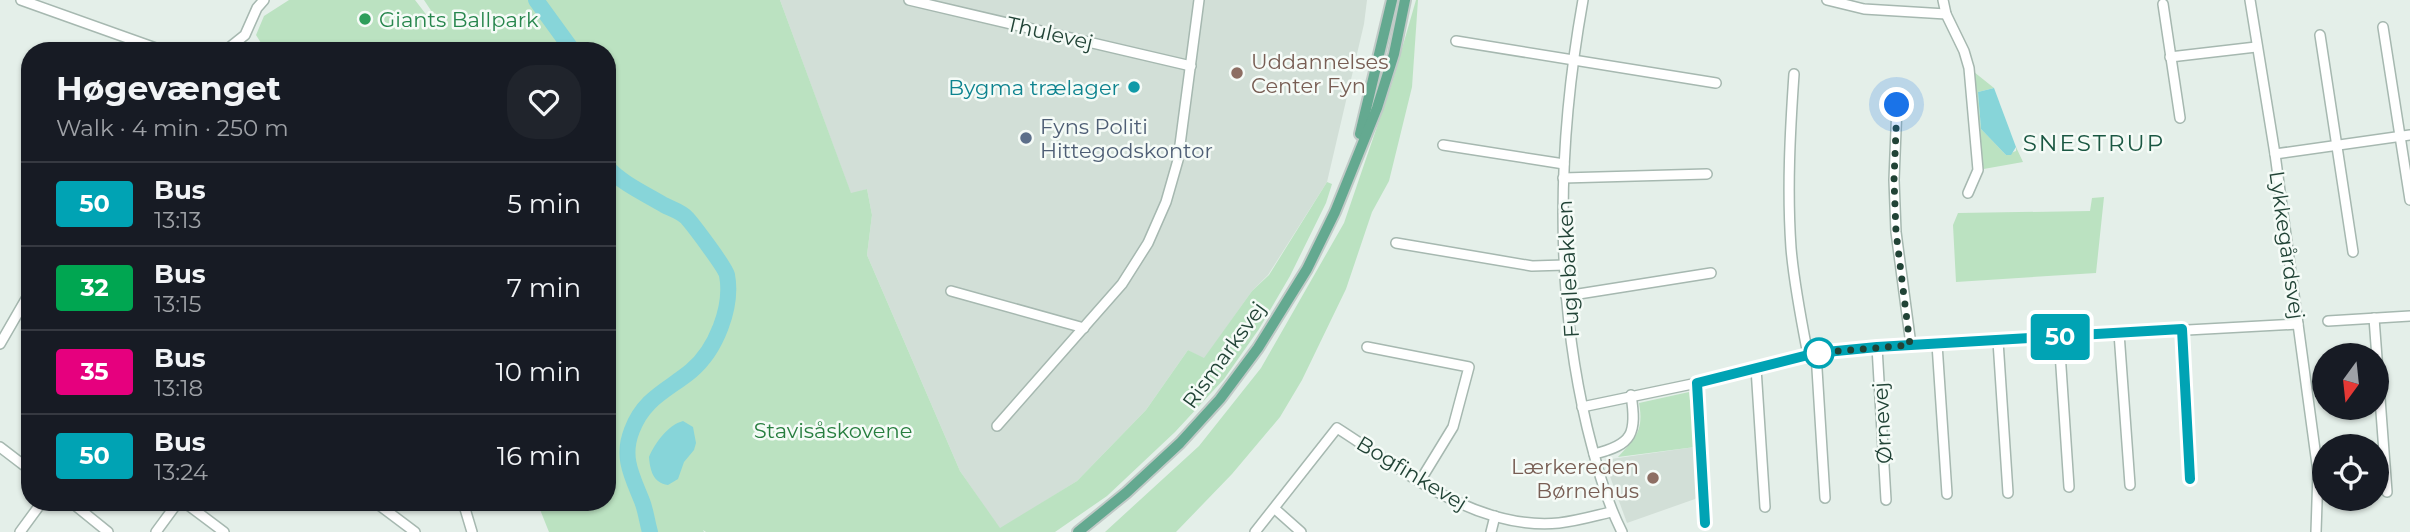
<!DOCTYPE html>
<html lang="en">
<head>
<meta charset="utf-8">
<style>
  body { margin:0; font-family:Montserrat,sans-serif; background:#20242c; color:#f1f3f6; height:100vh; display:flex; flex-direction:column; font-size:26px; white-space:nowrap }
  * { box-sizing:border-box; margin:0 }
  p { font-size:23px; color:#9ea1a6 }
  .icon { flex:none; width:38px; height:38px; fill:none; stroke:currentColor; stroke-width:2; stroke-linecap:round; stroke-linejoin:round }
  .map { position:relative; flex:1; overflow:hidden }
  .sheet { position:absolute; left:21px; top:42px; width:595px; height:469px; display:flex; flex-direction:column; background:#171b24; border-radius:28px; box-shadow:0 2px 5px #0004 }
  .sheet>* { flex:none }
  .badge { padding:0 14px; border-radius:5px; font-size:24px; line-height:46px }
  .needle { width:46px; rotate:195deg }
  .buttons { position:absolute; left:2312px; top:343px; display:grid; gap:14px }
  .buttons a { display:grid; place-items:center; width:77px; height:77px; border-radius:50%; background:#171b24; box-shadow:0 2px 5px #0004; font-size:35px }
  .you { position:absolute; width:35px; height:35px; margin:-18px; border:5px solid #fff; border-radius:50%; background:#1a73e8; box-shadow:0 0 0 10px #1a73e833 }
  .map>.badge { position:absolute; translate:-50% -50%; box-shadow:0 0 0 4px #fff }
  .round { display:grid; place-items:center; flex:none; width:74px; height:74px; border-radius:28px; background:#20242c }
  .head { display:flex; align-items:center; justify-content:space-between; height:119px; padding:0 35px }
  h1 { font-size:33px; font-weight:700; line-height:52px }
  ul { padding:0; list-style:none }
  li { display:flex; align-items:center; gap:21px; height:84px; padding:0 35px; border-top:2px solid #363941 }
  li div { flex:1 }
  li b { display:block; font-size:26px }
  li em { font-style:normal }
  li .badge { min-width:77px; font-weight:700; text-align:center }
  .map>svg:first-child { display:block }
</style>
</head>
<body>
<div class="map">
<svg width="2410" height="532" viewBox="0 0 2410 532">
  <rect width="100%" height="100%" fill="#e4efe9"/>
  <g fill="#d2dfd7">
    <polygon points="780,0 1367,0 1364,24 1327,182 1268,275 1252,291 1204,359 1188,350 1146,410 1077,481 1000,529 960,471 867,255 872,215 867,189 851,194"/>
    <polygon points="1695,447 1697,497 1695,499 1627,523 1604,460"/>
  </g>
  <g fill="#bbe2c1">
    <polygon points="289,0 415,0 438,30 442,27 424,0 780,0 851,193 867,189 872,215 867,255 960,471 1000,528 1077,481 1146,410 1188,350 1204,358 1252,291 1269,275 1327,182 1332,184 1326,203 1290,276 1259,329 1224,379 1175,432 1107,496 1055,532 706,532 703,530 704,532 549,532 537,502 607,502 607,51 416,51 414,49 411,51 266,51 256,35 264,16"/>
    <polygon points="1416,0 1418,0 1412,87 1389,181 1372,212 1346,289 1302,380 1280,417 1232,474 1176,532 1105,532 1199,446 1261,368 1344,223 1392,83"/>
    <polygon points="1969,68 1994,88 1978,92 1981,129 2006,155 2016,151 2016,147 2023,162 1978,170"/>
    <polygon points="2104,197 2096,273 1956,282 1953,225 1958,213 2090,211 2092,198"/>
    <path d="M1689,392L1695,447L1618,457C1636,438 1644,430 1639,403Z"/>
  </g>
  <g fill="#87d5d9">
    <polygon points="1994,88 2016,147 2011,155 2006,155 1981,129 1978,92"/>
    <path d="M683,421L693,427L696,443L694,450L684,462L678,479L668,485C653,483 650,470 649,457C655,443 668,425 683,421Z"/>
  </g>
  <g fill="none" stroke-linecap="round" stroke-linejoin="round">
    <g stroke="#87d5d9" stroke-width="16">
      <polyline points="536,0 573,51"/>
      <path d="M607,167C623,184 644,193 664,205C672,209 682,212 687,218C694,226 725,267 727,275C733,307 716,350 691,371C668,390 644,398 632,430C621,457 632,476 642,501C646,511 647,522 650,532"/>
    </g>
    <defs>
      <g id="minor">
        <polyline points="21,0 164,51"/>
        <polyline points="909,0 1191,66"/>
        <path d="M1583,0C1558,140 1554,288 1587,427C1596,463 1605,498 1622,532"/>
        <polyline points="1827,0 1864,9 1946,14"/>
        <polyline points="1943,0 1946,14 1964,51 1969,68 1978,170 1968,193"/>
        <polyline points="2250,0 2275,154 2318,472 2316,532"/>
        <polyline points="2163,4 2180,118"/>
        <polyline points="2383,27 2410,200"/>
        <polyline points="2320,35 2353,252"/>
        <polyline points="1456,41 1716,83"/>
        <polyline points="225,51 245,35 257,8 264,0"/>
        <polyline points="2170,57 2256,47"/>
        <path d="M1794,74C1790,132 1787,190 1791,248C1794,284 1801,319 1808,355"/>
        <polyline points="1897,105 1894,180 1896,232 1911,345"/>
        <polyline points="1443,145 1564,164"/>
        <polyline points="2275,154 2410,135"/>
        <polyline points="1563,178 1707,174"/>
        <polyline points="1396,243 1532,266 1565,265"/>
        <polyline points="951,291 1084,328"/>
        <polyline points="1566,296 1711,273"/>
        <polyline points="2374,318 2387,492"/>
        <polyline points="2328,321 2410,316"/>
        <polyline points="2182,329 2190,479"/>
        <polyline points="2119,333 2130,485"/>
        <polyline points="2059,337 2069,487"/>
        <polyline points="1998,341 2008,493"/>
        <polyline points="0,344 30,292"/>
        <polyline points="1937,344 1947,494"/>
        <polyline points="1367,347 1469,367 1453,427 1420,481"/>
        <polyline points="1877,347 1886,500"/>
        <polyline points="1816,353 1825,498"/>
        <polyline points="1756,368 1765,507"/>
        <polyline points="1697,383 1705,523"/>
        <polyline points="1582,407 1697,383 1816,353 1877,347 2298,324"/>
        <polyline points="997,426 1122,284 1148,243 1166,202 1178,160 1199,0"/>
        <polyline points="0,447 30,470"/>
        <path d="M1594,454C1633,445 1637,433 1631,395"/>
        <polyline points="71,502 108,532"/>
        <polyline points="184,502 224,532"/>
        <polyline points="375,502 415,532"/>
        <polyline points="463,502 472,532"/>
        <polyline points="1275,509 1301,532"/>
        <polyline points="20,532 42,502"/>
        <polyline points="156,532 178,502"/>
        <path d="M1255,532L1337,428C1403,470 1476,531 1559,523C1577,521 1594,516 1611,512"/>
        <polyline points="1491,532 1495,516"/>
      </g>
      <g id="major">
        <polyline points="1360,134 1392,0"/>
        <polyline points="1078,532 1126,493 1180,443 1220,399 1258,348 1307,269 1335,212 1377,108 1394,54 1405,0"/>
      </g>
    </defs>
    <use href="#minor" stroke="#a6b8b0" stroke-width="12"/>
    <use href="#major" stroke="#c1cac7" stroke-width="14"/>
    <use href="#minor" stroke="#fff" stroke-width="9"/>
    <use href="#major" stroke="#64a990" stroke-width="10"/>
  </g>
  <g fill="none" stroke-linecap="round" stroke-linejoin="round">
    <defs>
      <polyline id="line" points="1705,523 1697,383 1816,353 1877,347 2182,329 2190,479"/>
    </defs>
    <use href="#line" stroke="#fff" stroke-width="16"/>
    <use href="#line" stroke="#00a3b4" stroke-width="10"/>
    <polyline stroke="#214336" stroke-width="7" stroke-dasharray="0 12.6" points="1819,353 1816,353 1910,345 1896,232 1894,180 1897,105"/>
  </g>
  <circle fill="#2e9e5b" stroke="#f5fbf7" stroke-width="2.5" cx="365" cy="19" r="7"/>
  <g fill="#8d6e63" stroke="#f5fbf7" stroke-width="2.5">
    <circle cx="1237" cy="73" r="7"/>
    <circle cx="1653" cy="478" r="7"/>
  </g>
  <circle fill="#0f9aa8" stroke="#f5fbf7" stroke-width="2.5" cx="1134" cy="87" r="7"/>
  <circle fill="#5c6f8a" stroke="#f5fbf7" stroke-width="2.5" cx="1026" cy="138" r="7"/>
  <circle fill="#fff" stroke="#00a3b4" stroke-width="3.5" cx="1819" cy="353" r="14"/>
  <g text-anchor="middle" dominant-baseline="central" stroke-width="5" stroke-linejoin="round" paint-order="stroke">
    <g font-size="21" fill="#27864d" stroke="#f5fbf7" text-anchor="start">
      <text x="379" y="19">Giants Ballpark</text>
    </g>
    <g font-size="21" fill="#214336" stroke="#f5fbf7">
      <text transform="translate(1050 33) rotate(13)">Thulevej</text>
      <text transform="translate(2287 245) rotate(82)">Lykkegårdsvej</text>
      <text transform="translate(1568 269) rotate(-93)">Fuglebakken</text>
      <text transform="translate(1224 355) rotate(-54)">Rismarksvej</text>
      <text transform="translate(1882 423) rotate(-93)">Ørnevej</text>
      <text transform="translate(1412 473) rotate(31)">Bogfinkevej</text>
    </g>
    <g font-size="21" fill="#785e54" stroke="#f5fbf7" text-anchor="start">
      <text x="1251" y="61">Uddannelses<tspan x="1251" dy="24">Center Fyn</tspan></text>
      <text x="1639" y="466" text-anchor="end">Lærkereden<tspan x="1639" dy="24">Børnehus</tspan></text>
    </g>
    <g font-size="21" fill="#0d838f" stroke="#f5fbf7" text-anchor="end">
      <text x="1120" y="87">Bygma trælager</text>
    </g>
    <g font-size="21" fill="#4e5e75" stroke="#f5fbf7" text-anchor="start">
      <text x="1040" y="126">Fyns Politi<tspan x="1040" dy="24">Hittegodskontor</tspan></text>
    </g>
    <g font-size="21" fill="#277e3f" stroke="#f5fbf7">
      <text x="833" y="430">Stavisåskovene</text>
    </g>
    <g font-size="23" letter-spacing="2" fill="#1a5742" stroke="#f5fbf7">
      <text x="2094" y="143">SNESTRUP</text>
    </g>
  </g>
</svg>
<div class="buttons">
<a><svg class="needle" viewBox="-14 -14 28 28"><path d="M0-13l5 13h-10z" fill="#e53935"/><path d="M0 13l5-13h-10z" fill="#9ea1a6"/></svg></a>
<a><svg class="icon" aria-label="locate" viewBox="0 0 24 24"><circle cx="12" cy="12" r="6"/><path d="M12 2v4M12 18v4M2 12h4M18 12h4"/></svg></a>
</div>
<div class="you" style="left:1897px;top:105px"></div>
<b class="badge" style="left:2060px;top:337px;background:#00a3b4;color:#fff">50</b>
<section class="sheet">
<div class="head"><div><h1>Høgevænget</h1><p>Walk · 4 min · 250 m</p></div><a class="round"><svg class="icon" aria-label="heart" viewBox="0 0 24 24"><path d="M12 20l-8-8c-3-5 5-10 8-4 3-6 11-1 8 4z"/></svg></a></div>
<ul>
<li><span class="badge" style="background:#00a3b4;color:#fff">50</span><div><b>Bus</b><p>13:13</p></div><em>5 min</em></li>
<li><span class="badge" style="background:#00a651;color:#fff">32</span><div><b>Bus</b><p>13:15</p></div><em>7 min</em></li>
<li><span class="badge" style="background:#e6007e;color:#fff">35</span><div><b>Bus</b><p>13:18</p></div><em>10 min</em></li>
<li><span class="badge" style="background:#00a3b4;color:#fff">50</span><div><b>Bus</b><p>13:24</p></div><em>16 min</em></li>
</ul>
</section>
</div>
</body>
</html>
